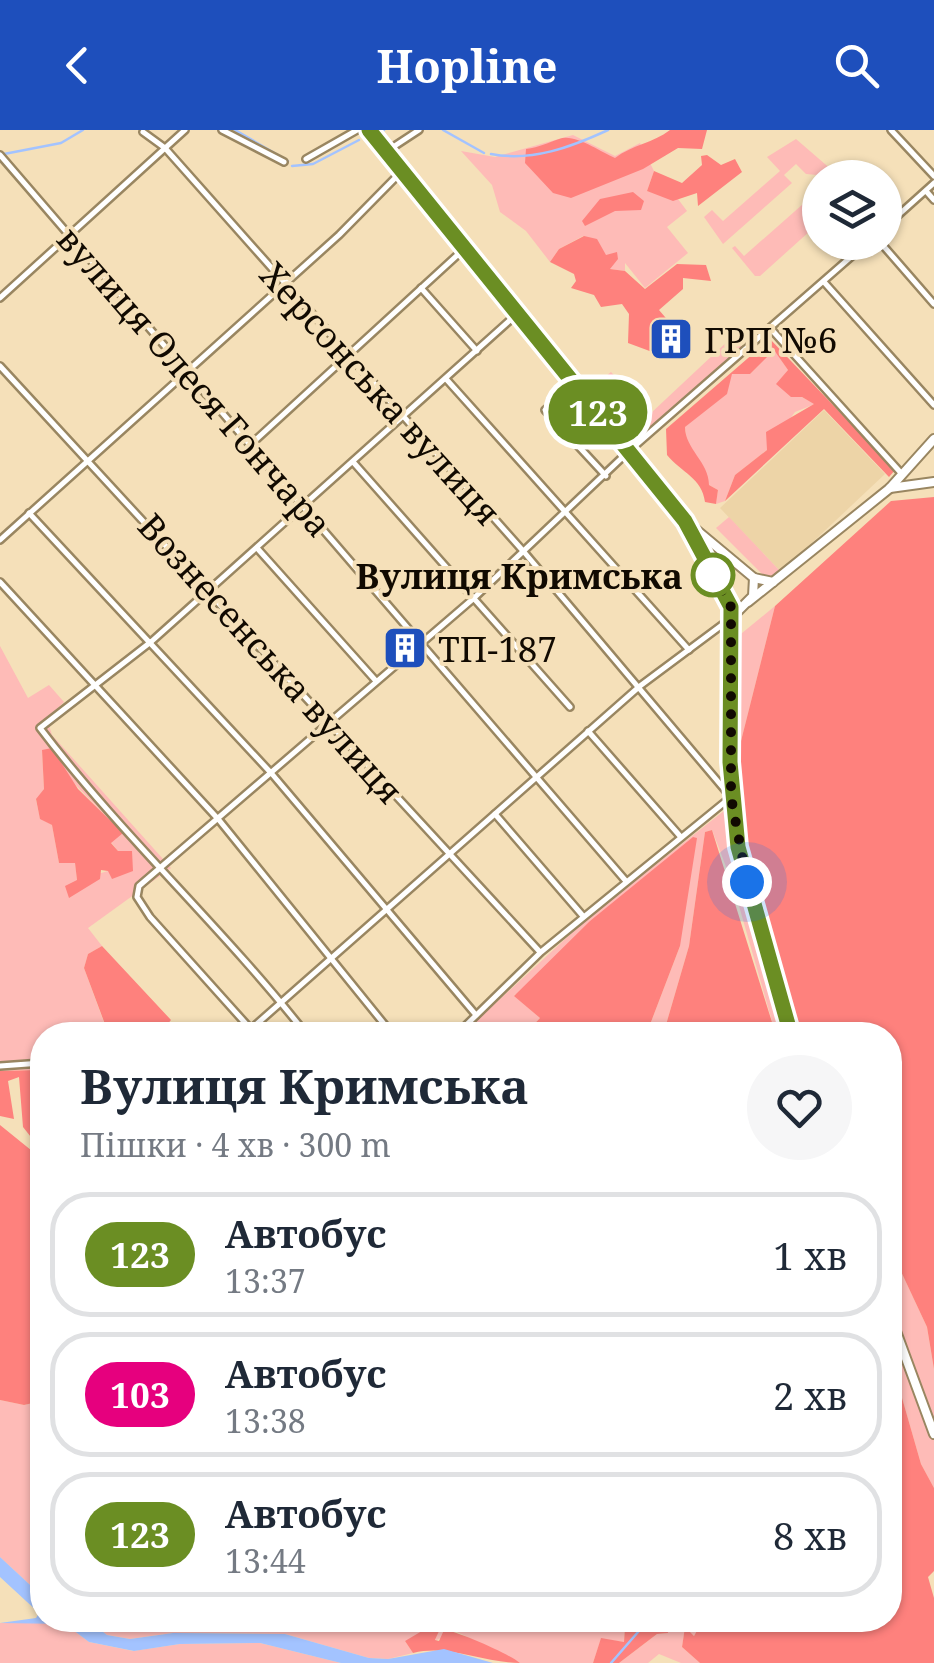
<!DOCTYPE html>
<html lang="uk">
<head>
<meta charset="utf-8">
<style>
  body { margin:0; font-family:"Noto Serif",serif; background:#f6f6f7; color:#1f2937; height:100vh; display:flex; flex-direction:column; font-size:38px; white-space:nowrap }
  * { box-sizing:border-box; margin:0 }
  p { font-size:32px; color:#747a83 }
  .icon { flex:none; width:55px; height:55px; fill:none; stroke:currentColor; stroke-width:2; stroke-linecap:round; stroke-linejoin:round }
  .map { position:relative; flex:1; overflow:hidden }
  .details { position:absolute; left:30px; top:892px; width:872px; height:610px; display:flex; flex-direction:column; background:#fff; border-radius:40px; box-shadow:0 2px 8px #0004 }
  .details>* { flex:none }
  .badge { padding:0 20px; border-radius:32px; font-size:35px; line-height:65px }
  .controls { position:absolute; left:802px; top:30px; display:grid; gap:20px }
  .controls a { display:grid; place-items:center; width:100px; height:100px; border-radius:50%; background:#fff; box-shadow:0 2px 8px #0004; font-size:50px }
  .you { position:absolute; width:50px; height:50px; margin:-25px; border:8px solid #fff; border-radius:50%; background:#1a73e8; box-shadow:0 0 0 15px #1a73e833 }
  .map>.badge { position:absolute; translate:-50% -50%; box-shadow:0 0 0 5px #fff }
  .round { display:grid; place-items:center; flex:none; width:105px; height:105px; border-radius:52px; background:#f6f6f7 }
  .head { display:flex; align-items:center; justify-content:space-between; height:170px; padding:0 50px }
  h1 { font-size:48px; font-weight:700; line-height:75px }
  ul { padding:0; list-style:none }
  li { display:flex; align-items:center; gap:30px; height:125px; margin:0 20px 15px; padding:0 30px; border:5px solid #e0e1e3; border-radius:40px }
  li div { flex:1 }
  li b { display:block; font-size:38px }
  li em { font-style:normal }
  li .badge { min-width:110px; font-weight:700; text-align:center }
  header { display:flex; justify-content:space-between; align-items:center; height:130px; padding:0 50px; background:#1e4fbc; color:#fff; font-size:45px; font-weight:700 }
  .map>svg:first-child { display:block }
</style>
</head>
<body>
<header><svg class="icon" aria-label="back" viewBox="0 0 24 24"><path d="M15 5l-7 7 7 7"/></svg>Hopline<svg class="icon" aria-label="search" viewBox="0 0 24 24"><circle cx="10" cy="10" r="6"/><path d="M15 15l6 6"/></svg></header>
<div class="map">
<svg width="934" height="1533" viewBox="0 0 934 1533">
  <rect width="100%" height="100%" fill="#f5e0b9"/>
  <polygon fill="#edd4a7" points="824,280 885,344 781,442 720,378"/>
  <g fill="#febbb7" fill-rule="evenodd">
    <polygon points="573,5 615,26 640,13 654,41 647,61 678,69 687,81 667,97 688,123 645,158 625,133 625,141 610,139 613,133 583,106 559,119 550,132 526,101 500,82 492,55 461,21 495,27"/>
    <polygon points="796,9 840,47 806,44 796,34 784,45 792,53 723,114 704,87 712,80 723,91 780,41 767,27"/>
    <polygon points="820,59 820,92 760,146 755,146 732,118 735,116 744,126"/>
    <polygon points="730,209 745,218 637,309 626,305 589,261 611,242 650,284"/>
    <path d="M774,219L788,240L777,254L815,274L795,282L767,320L735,345L725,371L716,374L718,360L709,355C702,337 685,314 685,297L732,244H750Z"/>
    <polygon points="729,387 781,442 767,449 716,398"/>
    <polygon points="775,476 741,611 747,720 802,905 776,905 733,755 712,700 705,702 689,816 663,905 646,905 680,816 514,865 540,888 524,905 493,905 481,895 469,905 461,905 589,787 725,680 725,517"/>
    <path d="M0,516L28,568L49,555L64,572L47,589L52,605L171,738L88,798L102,816L88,824L84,838L106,898L102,905H42V945L37,940L0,941ZM42,620L122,703L111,712L118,721L108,741L77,750L75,732L59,733L52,695L40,688L36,670L44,659Z"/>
    <polygon points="890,1118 927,1197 934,1239 934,1358 921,1334 890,1226"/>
    <polygon points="0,1270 24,1275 42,1271 42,1388 37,1391 32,1434 42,1441 42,1466 0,1427"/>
    <polygon points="88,1490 617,1490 625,1496 624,1512 601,1509 593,1533 520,1533 455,1501 435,1511 438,1502 405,1511 413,1523 388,1529 369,1528 285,1504 173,1503 130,1509 107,1505"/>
    <polygon points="667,1490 703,1490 694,1506 685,1498 682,1517 700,1533 681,1533 659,1524 648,1533 619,1533 657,1504 668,1503"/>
    <polygon points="54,1492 65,1494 89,1512 133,1521 180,1514 260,1513 341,1533 0,1533 0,1493"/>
  </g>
  <g fill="#fe817d">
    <path d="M670,0H707L702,19L678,18L643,39L571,68L553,63L525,33L526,19C540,17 547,13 559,9C575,3 600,22 615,28C632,15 653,13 670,0Z"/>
    <polygon points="707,25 721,35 735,29 742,42 698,76 697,63 673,71 647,61 654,41 682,53 702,35 701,26"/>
    <polygon points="633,62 644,71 641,80 615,81 585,96 582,91 600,69"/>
    <polygon points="584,106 597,109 606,125 617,122 618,129 610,139 625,141 645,159 677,134 706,135 711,151 683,148 683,159 659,180 671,194 664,217 655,223 628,213 629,184 622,174 601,177 594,165 571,158 576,151 574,144 550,132 559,119"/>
    <path d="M770,209L895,340L889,347L824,279L725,371L735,345L767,320L766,302L814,274L802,267H791L776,254L788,240L774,220L750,244H732L727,264L685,297C685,319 709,332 709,355L718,360L716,374L705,372C702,348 682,343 667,325L666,299Z"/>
    <polygon points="934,367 934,1239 927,1197 890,1118 890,905 802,905 747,720 736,654 741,611 775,476 891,371"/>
    <polygon points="52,618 78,659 123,703 111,713 118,721 132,721 133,741 112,749 108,741 101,740 100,749 69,768 65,756 77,750 75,733 59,733 52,695 40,689 36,669 44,659 42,620"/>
    <polygon points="712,700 776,905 663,905 689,816 705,702"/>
    <polygon points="693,707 697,708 680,816 646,905 524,905 540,888 514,866 590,791"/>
    <polygon points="102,816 171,890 161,902 164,905 102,905 106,897 84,838 88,824"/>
    <polygon points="38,940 42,945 42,1021 23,997 19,947 8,951 14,989 0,986 0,941"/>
    <polygon points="0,995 42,1029 42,1186 38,1193 42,1271 24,1275 0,1270"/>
    <polygon points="890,1226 921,1334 934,1358 934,1441 928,1447 934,1468 934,1533 700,1533 682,1517 685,1497 694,1506 703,1490 890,1490"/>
    <polygon points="617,1490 667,1490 668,1503 657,1504 619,1533 593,1533 601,1508 624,1512 625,1496"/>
    <path d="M444,1500C458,1501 509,1524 520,1533C484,1533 449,1514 413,1523L405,1511L422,1501H439L435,1510L439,1511Z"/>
  </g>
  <polygon fill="#a3c3ff" points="0,1427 42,1466 42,1490 88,1490 107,1505 130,1509 173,1503 285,1504 369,1528 388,1529 444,1519 493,1533 341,1533 260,1513 180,1514 134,1521 89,1512 65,1494 0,1493 36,1488 39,1483 0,1447"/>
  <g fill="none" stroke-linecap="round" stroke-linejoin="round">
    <g stroke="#a3c3ff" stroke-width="2.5">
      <polyline points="235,0 288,31"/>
      <polyline points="383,0 384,0"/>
      <polyline points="443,0 484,23"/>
      <polyline points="4,24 61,13 83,0"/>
      <path d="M491,24C532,32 571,17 608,0"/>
      <polyline points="292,36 313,34 359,10"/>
      <polyline points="611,1533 645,1494"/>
    </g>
    <defs>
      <g id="minor">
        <polyline points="222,0 284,32"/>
        <polyline points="891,0 934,46"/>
        <polyline points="143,2 165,18 524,422 731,667 541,822 456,905"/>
        <polyline points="387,21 419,0"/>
        <polyline points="0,25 625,750"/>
        <polyline points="306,29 357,0"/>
        <polyline points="926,61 934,70"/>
        <polyline points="885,97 934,53"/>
        <polyline points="880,112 934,174"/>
        <polyline points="824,152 934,275"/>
        <polyline points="421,158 477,221"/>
        <polyline points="0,168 185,0"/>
        <polyline points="771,199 901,343"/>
        <polyline points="0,236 540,822"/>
        <polyline points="447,250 689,520"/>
        <polyline points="574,256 545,280 606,346"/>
        <polyline points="249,316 464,119"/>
        <polyline points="354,333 570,577"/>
        <polyline points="29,383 272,644 476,885"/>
        <polyline points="0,410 339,105 403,40"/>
        <polyline points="257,418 376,551"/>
        <polyline points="0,452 219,690 393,905"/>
        <polyline points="588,601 680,706"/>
        <polyline points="495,684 583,786"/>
        <polyline points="251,899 640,556 730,489"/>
        <polyline points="256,905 150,787 137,767 139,756 474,468 629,321 868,112"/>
        <path d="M307,905C223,798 122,706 40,598L152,511L518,183"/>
        <polyline points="0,936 42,933"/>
      </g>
      <g id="tertiary">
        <polyline points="369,0 685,391 731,477 729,632 738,717 791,905"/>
        <polyline points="890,358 934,352"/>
        <polyline points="688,393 754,448 773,452"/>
        <polyline points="748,472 890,358 934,309"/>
        <polyline points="732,487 753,466 754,448"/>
        <polyline points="890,1185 934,1304"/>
      </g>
    </defs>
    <use href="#minor" stroke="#998661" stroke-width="10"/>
    <use href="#tertiary" stroke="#998661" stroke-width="12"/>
    <use href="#minor" stroke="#fff" stroke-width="5"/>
    <use href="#tertiary" stroke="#fff" stroke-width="8"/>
  </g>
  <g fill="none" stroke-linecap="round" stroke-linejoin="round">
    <defs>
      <polyline id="line" points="369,0 685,391 731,477 730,632 738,717 791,905"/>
    </defs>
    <use href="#line" stroke="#fff" stroke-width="22"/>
    <use href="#line" stroke="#6b8e23" stroke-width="15"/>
    <polyline stroke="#110a01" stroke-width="10" stroke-dasharray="0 18" points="713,445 731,477 731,667 747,752"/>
  </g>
  <defs>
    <symbol id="building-square" viewBox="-11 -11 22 22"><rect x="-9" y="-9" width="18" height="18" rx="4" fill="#1e4fbc" stroke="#f5e0b9"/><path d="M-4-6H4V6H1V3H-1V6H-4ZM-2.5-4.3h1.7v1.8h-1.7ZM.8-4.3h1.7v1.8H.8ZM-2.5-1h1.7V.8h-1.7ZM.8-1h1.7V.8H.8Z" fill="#fff"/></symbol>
  </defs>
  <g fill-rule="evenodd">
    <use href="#building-square" x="646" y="184" width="50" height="50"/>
    <use href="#building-square" x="380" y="493" width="50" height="50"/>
  </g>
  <circle fill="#fff" stroke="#6b8e23" stroke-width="5" cx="713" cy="445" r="20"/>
  <g text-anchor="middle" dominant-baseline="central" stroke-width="8" stroke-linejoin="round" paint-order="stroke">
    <g font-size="35" fill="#110a01" stroke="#f5e0b9" text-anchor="start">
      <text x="704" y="209">ГРП №6</text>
      <text x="438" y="518">ТП-187</text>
    </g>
    <g font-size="35" fill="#110a01" stroke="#f5e0b9">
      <text transform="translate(195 251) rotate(49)">вулиця Олеся Гончара</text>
      <text transform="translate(381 263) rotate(48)">Херсонська вулиця</text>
      <text transform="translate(271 528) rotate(48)">Вознесенська вулиця</text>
    </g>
    <g font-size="35" font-weight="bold" fill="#110a01" stroke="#f5e0b9" text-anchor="end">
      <text x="683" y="445">Вулиця Кримська</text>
    </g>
  </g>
</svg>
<div class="controls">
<a><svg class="icon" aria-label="layers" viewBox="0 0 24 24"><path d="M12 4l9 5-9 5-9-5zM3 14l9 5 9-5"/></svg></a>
</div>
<div class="you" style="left:747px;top:752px"></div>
<b class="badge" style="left:598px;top:282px;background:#6b8e23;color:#fff">123</b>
<section class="details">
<div class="head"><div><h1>Вулиця Кримська</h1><p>Пішки · 4 хв · 300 m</p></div><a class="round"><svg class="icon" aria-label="heart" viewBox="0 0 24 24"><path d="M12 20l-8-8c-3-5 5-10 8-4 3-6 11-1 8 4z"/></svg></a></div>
<ul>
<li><span class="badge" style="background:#6b8e23;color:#fff">123</span><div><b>Автобус</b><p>13:37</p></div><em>1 хв</em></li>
<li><span class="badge" style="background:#e6007e;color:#fff">103</span><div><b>Автобус</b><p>13:38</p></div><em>2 хв</em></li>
<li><span class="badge" style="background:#6b8e23;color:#fff">123</span><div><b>Автобус</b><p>13:44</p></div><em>8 хв</em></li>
</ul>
</section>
</div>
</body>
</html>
